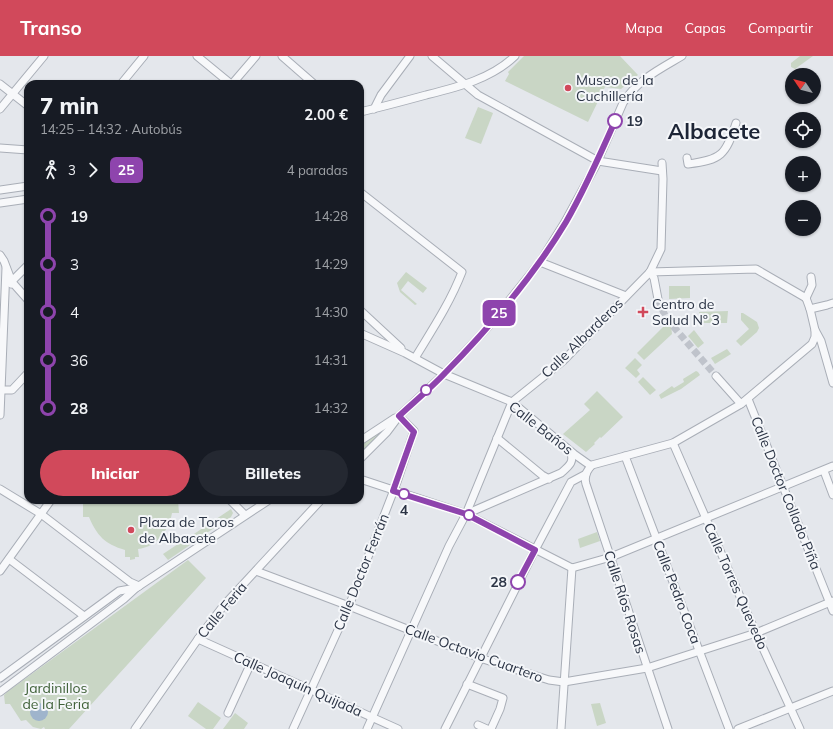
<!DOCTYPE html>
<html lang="es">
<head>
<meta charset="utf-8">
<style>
  body { margin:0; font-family:Mulish,sans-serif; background:#242831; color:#f1f3f6; height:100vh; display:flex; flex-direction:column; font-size:15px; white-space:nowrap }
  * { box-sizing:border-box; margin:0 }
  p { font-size:13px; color:#9ea1a6 }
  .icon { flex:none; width:22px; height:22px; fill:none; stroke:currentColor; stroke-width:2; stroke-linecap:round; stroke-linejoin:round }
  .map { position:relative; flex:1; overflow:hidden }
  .details { position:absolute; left:24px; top:24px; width:340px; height:424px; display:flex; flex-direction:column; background:#171b24; border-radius:12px; box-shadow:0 1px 3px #0004 }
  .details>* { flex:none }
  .badge { padding:0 8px; border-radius:6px; font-size:14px; line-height:26px }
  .needle { width:26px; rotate:305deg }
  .fabs { position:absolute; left:785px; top:12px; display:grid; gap:8px }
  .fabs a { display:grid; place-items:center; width:36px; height:36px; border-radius:50%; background:#171b24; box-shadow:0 1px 3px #0004; font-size:20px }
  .map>.badge { position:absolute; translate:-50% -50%; box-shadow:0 0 0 2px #fff }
  .legs { display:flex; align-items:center; gap:6px; height:44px; padding:0 16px; font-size:13px }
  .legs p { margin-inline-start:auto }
  .headline { display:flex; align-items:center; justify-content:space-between; height:68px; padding:0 16px }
  h1 { font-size:22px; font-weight:800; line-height:30px }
  .primary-button { display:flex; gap:8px; margin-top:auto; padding:8px 16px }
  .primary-button a { flex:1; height:46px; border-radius:24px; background:#d1495b; color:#fff; font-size:16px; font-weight:800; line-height:46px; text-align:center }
  .primary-button a+a { background:#242831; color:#f1f3f6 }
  ul { padding:0 16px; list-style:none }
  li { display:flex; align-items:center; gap:14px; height:48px; font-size:15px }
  li i { display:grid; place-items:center; width:6px; height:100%; margin:0 5px; background:currentColor }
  li i::after { content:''; width:10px; height:10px; margin:-5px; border:3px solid; border-radius:50%; background:#171b24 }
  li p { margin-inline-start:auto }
  li:first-child i { background:linear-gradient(#0000 50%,currentColor 0) }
  li:last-child i { background:linear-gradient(currentColor 50%,#0000 0) }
  header { display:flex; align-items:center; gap:24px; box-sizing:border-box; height:56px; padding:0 20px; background:#d1495b; color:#fff }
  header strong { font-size:19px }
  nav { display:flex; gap:22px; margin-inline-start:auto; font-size:14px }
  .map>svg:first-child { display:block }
</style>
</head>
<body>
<header>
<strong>Transo</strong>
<nav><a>Mapa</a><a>Capas</a><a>Compartir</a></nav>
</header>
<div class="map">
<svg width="833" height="673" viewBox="0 0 833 673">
  <rect width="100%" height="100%" fill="#e4e7ec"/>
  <g fill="#c9d6c5">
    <polygon points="524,0 620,0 638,19 621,33 605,31 588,66 505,25 509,18 508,16"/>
    <polygon points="800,0 813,0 795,13 791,11 791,7"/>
    <polygon points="478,51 493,57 481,88 465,82"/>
    <polygon points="406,216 427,232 423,237 408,225 401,234 417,248 415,249 400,236 397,227"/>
    <polygon points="669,230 690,230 690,242 669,243"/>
    <polygon points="728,255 727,267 699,267 699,256"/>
    <polygon points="741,257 743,257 757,266 759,272 757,276 741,290 736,285 749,273 741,264"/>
    <polygon points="668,268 671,270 672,278 644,304 637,297 663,271"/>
    <polygon points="694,274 704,287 698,292 688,280"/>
    <polygon points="727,293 731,298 715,308 711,302"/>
    <polygon points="635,302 642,309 637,314 640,318 636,322 625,312"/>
    <polygon points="696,315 698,316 700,319 681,333 661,343 659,339 672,330 674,332 684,326 683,323"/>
    <polygon points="643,321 656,334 650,339 638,326"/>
    <polygon points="597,335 623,361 601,382 600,381 594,387 595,388 586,396 563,378 590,354 584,348"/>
    <polygon points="383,374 383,375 360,399 360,387"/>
    <path d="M90,444H178L179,457H172C169,474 157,491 138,493L139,501H135V503L130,504V501H125V494C105,488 97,480 89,461H83V447L89,446Z"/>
    <polygon points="231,453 233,457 231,461 193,486 188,482"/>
    <polygon points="597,476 600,485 580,492 578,483"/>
    <polygon points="184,484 190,489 168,504 163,498"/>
    <polygon points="188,504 206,522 69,673 45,673 44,671 41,673 33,671 26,664 21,665 10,648 5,648 4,639 7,636"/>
    <polygon points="198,646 221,662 213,673 206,673 188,660"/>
    <polygon points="600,647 606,667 597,670 591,648"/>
    <polygon points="235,657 248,667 244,673 223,673"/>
  </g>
  <circle fill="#9fb4cc" cx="39" cy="656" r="9"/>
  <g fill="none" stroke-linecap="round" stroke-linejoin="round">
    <polyline stroke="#bfc3cb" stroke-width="7" stroke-dasharray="7 3.5" stroke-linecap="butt" points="658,243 666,262 716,320"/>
    <defs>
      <g id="minor">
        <polyline points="197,0 231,28"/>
        <polyline points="282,0 314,28"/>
        <polyline points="432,0 478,39 598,105 662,115"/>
        <polyline points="0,28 28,50"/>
        <polyline points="121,28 144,0"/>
        <polyline points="232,28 256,0"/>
        <polyline points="0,53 44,0"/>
        <polyline points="374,53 381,39 410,0"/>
        <path d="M360,56C382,51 404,45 426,39C458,31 491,23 515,0"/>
        <polyline points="0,92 28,94"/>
        <path d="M687,102L688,108C721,104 726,99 736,67"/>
        <polyline points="0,134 28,130"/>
        <path d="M360,136L462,216C450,247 432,274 415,302"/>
        <polyline points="0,147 28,143"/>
        <polyline points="0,199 4,205 12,226 28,244"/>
        <polyline points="540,206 626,240"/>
        <polyline points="650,216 756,213 806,242"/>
        <polyline points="650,216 654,222 658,243"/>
        <polyline points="11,228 14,223 28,209"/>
        <polyline points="806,242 810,253 815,274 821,285 833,327"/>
        <polyline points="806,242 812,229 811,221"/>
        <polyline points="810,253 827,249 833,247"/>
        <polyline points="360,254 401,292"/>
        <polyline points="360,277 405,297 444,318 512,346 574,398 591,410"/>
        <polyline points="716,320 741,348"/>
        <polyline points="1,334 12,334 28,317"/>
        <polyline points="748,343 833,555"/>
        <polyline points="0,359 6,212"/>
        <polyline points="497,382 542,419 549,423"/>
        <polyline points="360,385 395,362"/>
        <polyline points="673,387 756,577 800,673"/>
        <polyline points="625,400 729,673"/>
        <path d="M360,403L387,376L399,360L444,318L488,271L540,206L565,166L596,109L623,47C637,24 660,13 682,0"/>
        <polyline points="824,415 833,439"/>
        <polyline points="360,423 466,458 572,512"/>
        <polyline points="0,433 41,458 130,526 139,530"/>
        <polyline points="230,444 245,459"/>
        <path d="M466,458L561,417C569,410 575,406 570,395"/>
        <polyline points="9,503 84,560"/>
        <polyline points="572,512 611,501 833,410"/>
        <polyline points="0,515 51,444"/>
        <polyline points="256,515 349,550 480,602 549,624 564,626 647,612 756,577 833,545"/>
        <polyline points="198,583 398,673"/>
        <polyline points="0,622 119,535 136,532"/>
        <polyline points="467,628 503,642 500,653 491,673"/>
        <polyline points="0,636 124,543 136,532 269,444"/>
        <polyline points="228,657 251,607"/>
        <polyline points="478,669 487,673"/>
        <polyline points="135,673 198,583 224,549 321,444"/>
        <polyline points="293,673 349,550 397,426 414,375 399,360"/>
        <polyline points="367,673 449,490 466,458 512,346 563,305 650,216 661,193 663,123 662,107"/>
        <polyline points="445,673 535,494 571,426 586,418"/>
        <polyline points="561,673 572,512"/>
        <path d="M668,673L586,428C584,421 587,414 592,409L673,387L741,348L812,288L815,281V274"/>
        <polyline points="738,673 833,635"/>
      </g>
    </defs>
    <use href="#minor" stroke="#a9aeb7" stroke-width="9"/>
    <use href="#minor" stroke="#f7f8fa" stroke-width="7"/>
  </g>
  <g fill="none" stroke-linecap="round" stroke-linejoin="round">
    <defs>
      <path id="line-1" d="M518,526L535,494L466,458L393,435L414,376L399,360C414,346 431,332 445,317C490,271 533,221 566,166C585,133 600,99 615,65"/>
    </defs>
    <use href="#line-1" stroke="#fff" stroke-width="9"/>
    <use href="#line-1" stroke="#8e44ad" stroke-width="6"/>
  </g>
  <g fill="#d1495b" stroke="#f4f6f9" stroke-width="1.5">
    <circle cx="568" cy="32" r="4"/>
    <path d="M641 250h4v4h4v4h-4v4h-4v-4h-4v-4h4z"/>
    <circle cx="131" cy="474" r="4"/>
  </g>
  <g fill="#fff" stroke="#8e44ad" stroke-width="2">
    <circle cx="615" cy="65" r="7"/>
    <circle cx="426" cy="334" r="5"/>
    <circle cx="404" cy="438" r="5"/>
    <circle cx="469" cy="459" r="5"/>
    <circle cx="518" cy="526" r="7"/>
  </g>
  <g text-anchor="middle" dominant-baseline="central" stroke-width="4" stroke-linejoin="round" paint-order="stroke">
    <g font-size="14" fill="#2b3445" stroke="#f4f6f9" text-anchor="start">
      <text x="576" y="24">Museo de la<tspan x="576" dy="16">Cuchillería</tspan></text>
      <text x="652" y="248">Centro de<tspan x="652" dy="16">Salud Nº 3</tspan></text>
      <text x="139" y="466">Plaza de Toros<tspan x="139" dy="16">de Albacete</tspan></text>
    </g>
    <g font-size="14" font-weight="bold" fill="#2b3445" stroke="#f4f6f9" text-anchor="start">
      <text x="626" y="65">19</text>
      <text x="404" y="454" text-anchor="middle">4</text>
      <text x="507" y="526" text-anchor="end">28</text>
    </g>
    <g font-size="14" fill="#2b3445" stroke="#f4f6f9">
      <text transform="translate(582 282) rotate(-44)">Calle Albarderos</text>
      <text transform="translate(541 372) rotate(38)">Calle Baños</text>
      <text transform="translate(786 437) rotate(68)">Calle Doctor Collado Piña</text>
      <text transform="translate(361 516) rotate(-68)">Calle Doctor Ferrán</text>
      <text transform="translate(736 530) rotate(66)">Calle Torres Quevedo</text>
      <text transform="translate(677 536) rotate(69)">Calle Pedro Coca</text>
      <text transform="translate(625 546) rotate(72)">Calle Ríos Rosas</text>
      <text transform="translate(222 554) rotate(-50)">Calle Feria</text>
      <text transform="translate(474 597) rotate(20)">Calle Octavio Cuartero</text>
      <text transform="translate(298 628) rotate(24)">Calle Joaquín Quijada</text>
    </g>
    <g font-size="14" fill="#3f6138" stroke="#f4f6f9">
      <text x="56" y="632">Jardinillos<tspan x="56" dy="16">de la Feria</tspan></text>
    </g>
    <g font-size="22" font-weight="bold" fill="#1d2536" stroke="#f4f6f9">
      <text x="714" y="75">Albacete</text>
    </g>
  </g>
</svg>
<div class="fabs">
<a><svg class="needle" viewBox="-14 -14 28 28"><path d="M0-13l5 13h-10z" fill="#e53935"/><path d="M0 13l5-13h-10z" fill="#9ea1a6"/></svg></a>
<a><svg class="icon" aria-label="locate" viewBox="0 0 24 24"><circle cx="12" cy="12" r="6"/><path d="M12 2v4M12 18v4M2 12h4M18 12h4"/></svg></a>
<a>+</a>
<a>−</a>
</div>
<b class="badge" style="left:499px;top:257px;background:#8e44ad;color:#fff">25</b>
<section class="details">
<div class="headline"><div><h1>7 min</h1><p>14:25 – 14:32 · Autobús</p></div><b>2.00 €</b></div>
<div class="legs"><svg class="icon" aria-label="walk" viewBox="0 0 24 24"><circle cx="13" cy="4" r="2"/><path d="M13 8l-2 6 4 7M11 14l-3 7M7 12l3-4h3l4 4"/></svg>3<svg class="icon" aria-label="forward" viewBox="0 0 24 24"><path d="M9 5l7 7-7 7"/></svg><b class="badge" style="background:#8e44ad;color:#fff">25</b><p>4 paradas</p></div>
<ul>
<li><i style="color:#8e44ad"></i><b>19</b><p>14:28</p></li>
<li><i style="color:#8e44ad"></i><span>3</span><p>14:29</p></li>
<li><i style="color:#8e44ad"></i><span>4</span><p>14:30</p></li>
<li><i style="color:#8e44ad"></i><span>36</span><p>14:31</p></li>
<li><i style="color:#8e44ad"></i><b>28</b><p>14:32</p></li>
</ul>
<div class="primary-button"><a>Iniciar</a><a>Billetes</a></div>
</section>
</div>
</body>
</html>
